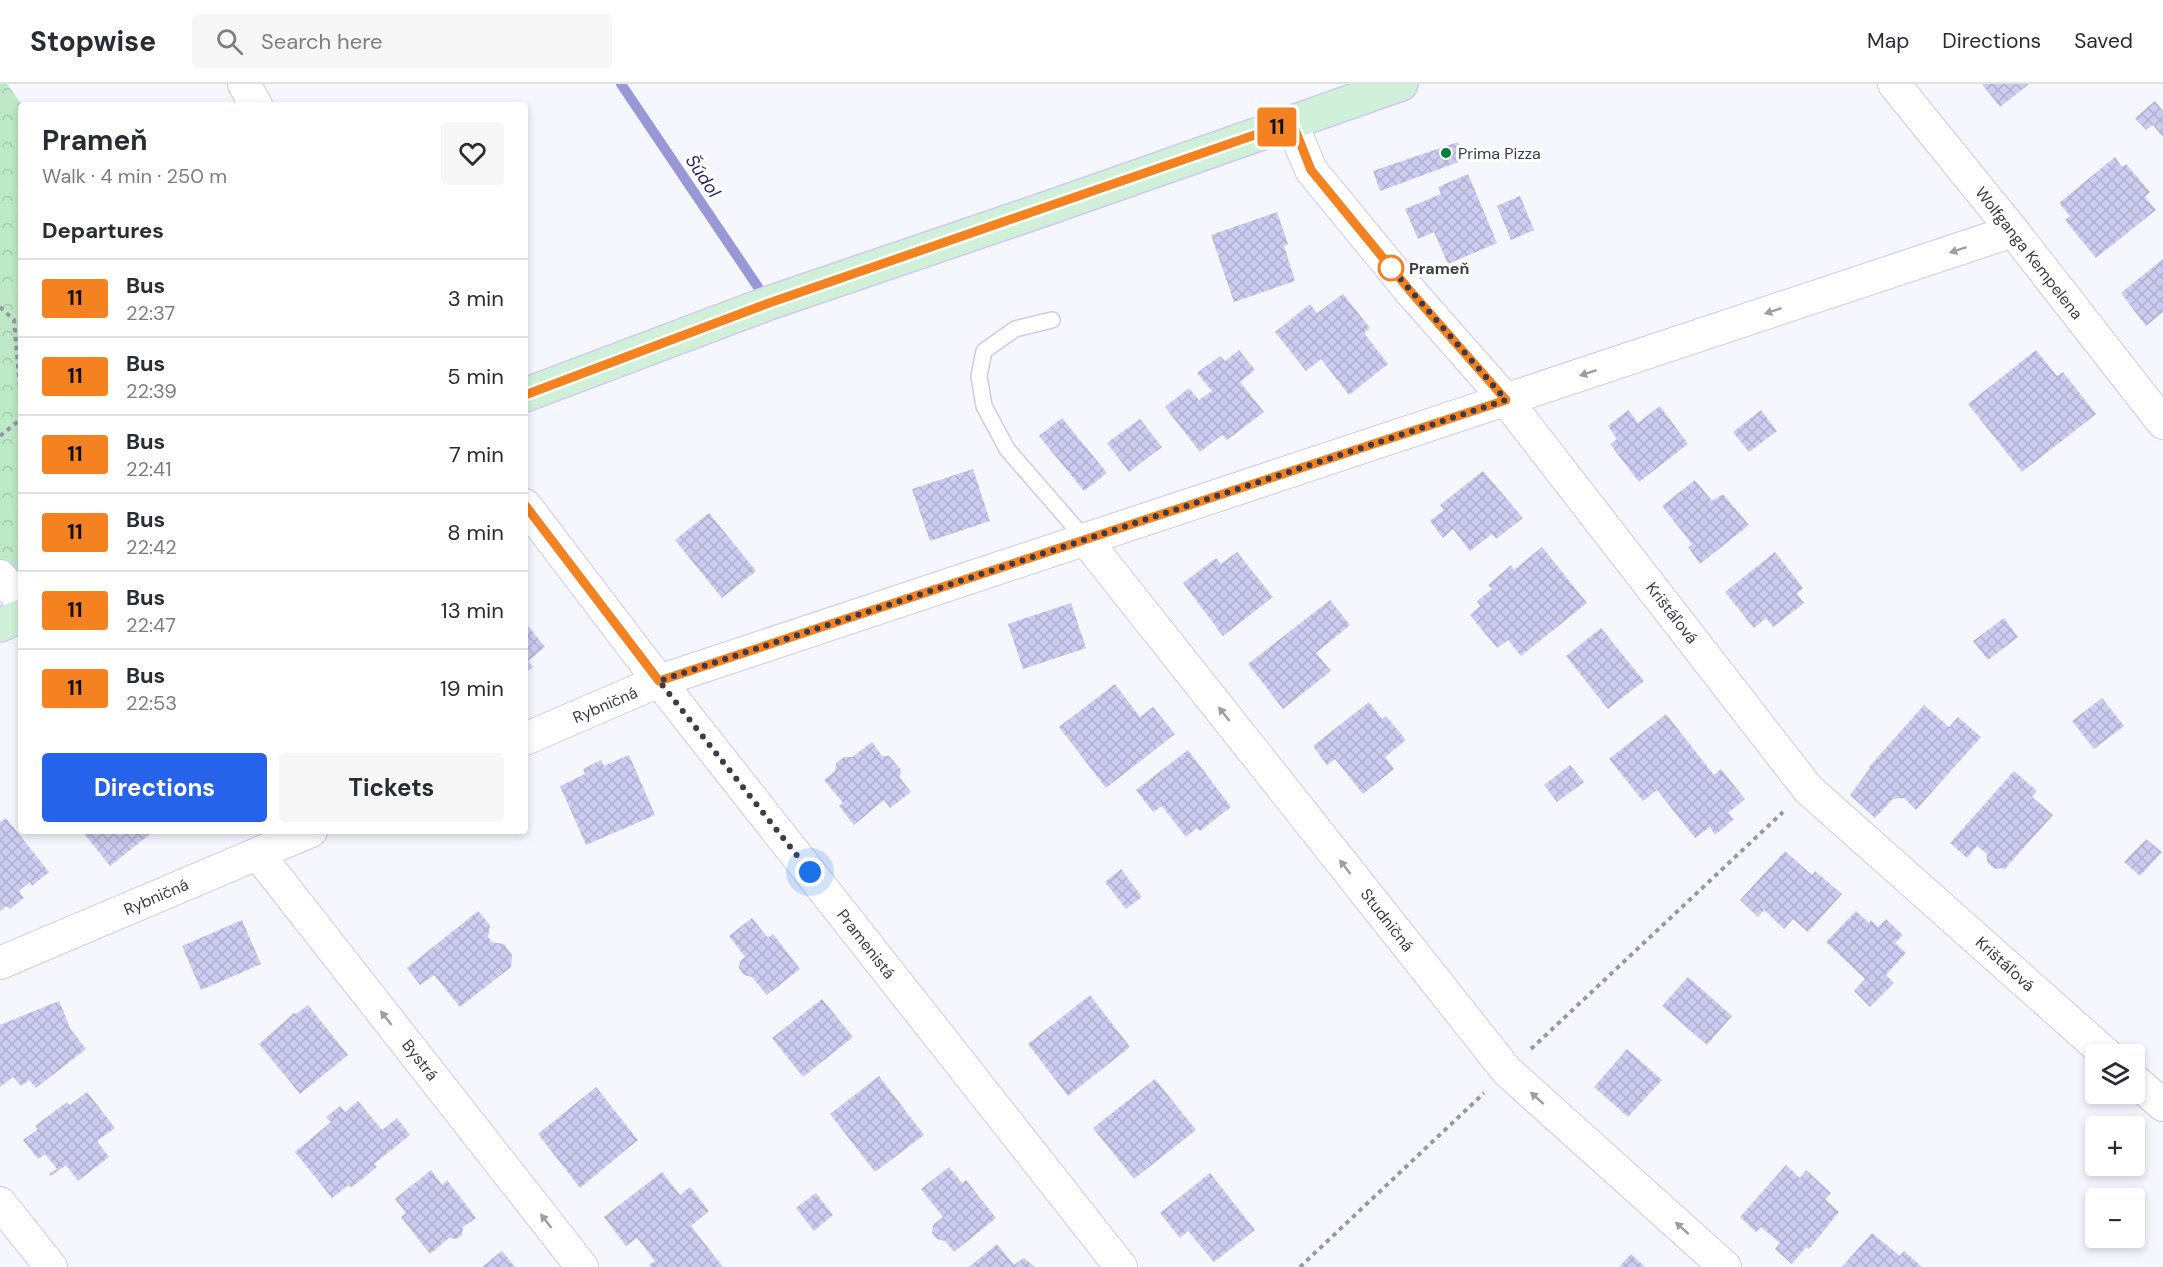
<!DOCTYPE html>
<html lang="en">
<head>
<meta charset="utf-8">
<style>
  body { margin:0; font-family:"DM Sans",sans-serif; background:#f7f7f7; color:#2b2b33; height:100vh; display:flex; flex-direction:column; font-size:22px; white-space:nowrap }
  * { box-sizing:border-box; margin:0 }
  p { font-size:20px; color:#7c7c81 }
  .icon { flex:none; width:33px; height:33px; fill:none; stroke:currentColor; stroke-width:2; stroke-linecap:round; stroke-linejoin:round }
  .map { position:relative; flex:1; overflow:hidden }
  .panel { position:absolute; left:18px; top:18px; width:510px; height:732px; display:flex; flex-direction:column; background:#fff; border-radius:6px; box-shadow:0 3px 9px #0003 }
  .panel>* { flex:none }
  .badge { padding:0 12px; border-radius:4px; font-size:21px; line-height:39px }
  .fabs { position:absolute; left:2085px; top:960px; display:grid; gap:12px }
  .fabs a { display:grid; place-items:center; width:60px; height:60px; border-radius:6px; background:#fff; box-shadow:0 3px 9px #0003; font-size:30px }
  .you { position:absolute; width:30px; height:30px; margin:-15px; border:4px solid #fff; border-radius:50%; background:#1a73e8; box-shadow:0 0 0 9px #1a73e833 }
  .map>.badge { position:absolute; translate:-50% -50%; box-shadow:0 0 0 3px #fff }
  h2 { padding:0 24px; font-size:22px; line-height:54px }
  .round { display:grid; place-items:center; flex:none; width:63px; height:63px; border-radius:6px; background:#f7f7f7 }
  .summary { display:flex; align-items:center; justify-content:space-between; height:102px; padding:0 24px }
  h1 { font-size:28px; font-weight:700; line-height:45px }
  .primary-button { display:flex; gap:12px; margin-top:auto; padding:12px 24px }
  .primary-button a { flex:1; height:69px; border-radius:6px; background:#2563eb; color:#fff; font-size:24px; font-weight:700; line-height:69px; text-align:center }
  .primary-button a+a { background:#f7f7f7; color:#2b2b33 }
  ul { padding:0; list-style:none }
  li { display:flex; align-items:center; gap:18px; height:78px; padding:0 24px; border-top:2px solid #e1e1e2 }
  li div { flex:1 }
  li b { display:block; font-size:22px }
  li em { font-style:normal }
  li .badge { min-width:66px; font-weight:700; text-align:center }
  header { display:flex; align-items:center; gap:36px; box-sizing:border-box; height:84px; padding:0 30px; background:#fff; border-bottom:2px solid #e1e1e2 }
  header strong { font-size:28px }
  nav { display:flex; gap:33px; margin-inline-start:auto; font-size:21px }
  .search { width:420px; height:54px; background:#f7f7f7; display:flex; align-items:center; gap:15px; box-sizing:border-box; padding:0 21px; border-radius:6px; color:#7c7c81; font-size:22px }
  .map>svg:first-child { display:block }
</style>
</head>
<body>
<header>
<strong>Stopwise</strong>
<div class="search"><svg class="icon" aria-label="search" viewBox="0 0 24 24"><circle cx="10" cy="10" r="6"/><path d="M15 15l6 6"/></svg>Search here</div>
<nav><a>Map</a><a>Directions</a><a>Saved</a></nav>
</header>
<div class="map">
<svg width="2163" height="1183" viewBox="0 0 2163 1183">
  <defs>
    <pattern id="park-crowns" width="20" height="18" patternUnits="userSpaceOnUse" patternTransform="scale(1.5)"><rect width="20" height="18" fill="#bee9c6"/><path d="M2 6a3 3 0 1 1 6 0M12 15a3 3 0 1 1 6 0" fill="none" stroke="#a4c9ac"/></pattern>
    <pattern id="building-cross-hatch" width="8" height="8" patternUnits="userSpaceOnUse" patternTransform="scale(1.5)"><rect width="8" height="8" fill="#cbccef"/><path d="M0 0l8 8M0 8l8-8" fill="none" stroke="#afb0ce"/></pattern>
  </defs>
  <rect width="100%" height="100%" fill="#f6f6fe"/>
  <polygon fill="url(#park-crowns)" points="0,0 7,0 22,21 21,504 0,512"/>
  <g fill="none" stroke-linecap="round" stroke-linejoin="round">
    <polyline stroke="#9898d6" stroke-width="10" points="621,0 758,203"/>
  </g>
  <g fill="url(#building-cross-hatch)">
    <polygon points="1982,0 2029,0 2000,23"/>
    <polygon points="2155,17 2163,27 2163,53 2153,41 2146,46 2135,34"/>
    <polygon points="1458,58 1464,76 1380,107 1373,87"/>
    <polygon points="2115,73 2122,83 2126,80 2150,108 2145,113 2156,126 2096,174 2065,136 2070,132 2059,119"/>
    <polygon points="1468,90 1497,159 1448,180 1434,148 1418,155 1405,125 1441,110 1438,103"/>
    <polygon points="1520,112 1534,146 1511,156 1497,122"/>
    <polygon points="1277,128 1288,160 1284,162 1295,197 1234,218 1211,151"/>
    <polygon points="2163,175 2163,228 2146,242 2121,209"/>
    <polygon points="1343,210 1370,244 1364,249 1388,280 1349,311 1321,275 1306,287 1275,248 1310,220 1317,229"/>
    <polygon points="1239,266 1255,286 1240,298 1264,328 1227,356 1222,351 1200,368 1165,323 1189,304 1199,316 1212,307 1197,289 1220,272 1225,277"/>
    <polygon points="2036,266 2057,292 2063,288 2096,330 2022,388 1968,320"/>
    <polygon points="1660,322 1688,360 1639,398 1610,360 1617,355 1608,342 1628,326 1638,339"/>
    <polygon points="1761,326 1777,347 1749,368 1733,348"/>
    <polygon points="1062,334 1107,389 1084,407 1039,352"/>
    <polygon points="1140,335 1162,363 1129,388 1107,359"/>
    <polygon points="973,385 990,437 930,457 912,405"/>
    <polygon points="1483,387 1523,434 1496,455 1492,450 1470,467 1453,445 1443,454 1430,437 1444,426 1440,421"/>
    <polygon points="1695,396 1712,417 1723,410 1749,441 1700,480 1688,463 1692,460 1662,422"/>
    <polygon points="709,429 756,487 722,514 675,456"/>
    <polygon points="1542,463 1587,519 1521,572 1508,556 1497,564 1470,531 1480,522 1477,517 1492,505 1488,501 1511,481 1514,486"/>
    <polygon points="1237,468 1273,513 1223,552 1183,499 1216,474 1221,480"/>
    <polygon points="1775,468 1803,504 1797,510 1804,519 1773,543 1766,534 1754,544 1725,508"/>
    <polygon points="1330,516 1350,541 1316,569 1331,587 1283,625 1248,580"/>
    <polygon points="1071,519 1086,564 1023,585 1008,540"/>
    <polygon points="2004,534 2018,553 1988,576 1973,557"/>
    <polygon points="525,538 545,563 528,577 533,583 525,589"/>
    <polygon points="1601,544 1644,597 1608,625 1566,572"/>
    <polygon points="1115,600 1140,633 1153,623 1175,650 1106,704 1059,643"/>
    <polygon points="2102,614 2124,642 2094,665 2072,637"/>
    <polygon points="1369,618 1382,635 1386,632 1406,656 1385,673 1394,685 1363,710 1335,675 1327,681 1313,662"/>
    <polygon points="1924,621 1949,643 1958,633 1981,653 1916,726 1904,714 1893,715 1875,734 1850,711 1870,684 1869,683"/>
    <polygon points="1666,630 1714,691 1721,685 1745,715 1728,729 1734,735 1715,751 1710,743 1695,754 1657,706 1643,717 1609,675"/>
    <polygon points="872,658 882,672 889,672 901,686 900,694 911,708 890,724 884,716 854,741 839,722 843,719 824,696 835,687 836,679 844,673 852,673"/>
    <polygon points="1188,666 1231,723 1200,747 1197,744 1186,753 1162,722 1153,728 1136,706"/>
    <polygon points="629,671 655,731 586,761 560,702 585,690 583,685 601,676 604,682"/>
    <polygon points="1570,681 1584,698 1557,718 1544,701"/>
    <polygon points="2014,687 2037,707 2032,713 2053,731 2004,786 2003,784 1995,785 1987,778 1987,770 1977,762 1967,774 1950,759"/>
    <polygon points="6,734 49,788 32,802 30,798 19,807 24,814 10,825 6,822 0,827 0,738"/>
    <polygon points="82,747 154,747 110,782"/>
    <polygon points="2146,755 2162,768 2140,792 2124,778"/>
    <polygon points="1785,767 1812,791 1815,787 1842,810 1808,848 1793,835 1784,845 1764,826 1758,833 1740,816"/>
    <polygon points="1121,785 1142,813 1126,825 1105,798"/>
    <polygon points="478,827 490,841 488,853 492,858 504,860 512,871 511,883 460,923 434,891 420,901 407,884"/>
    <polygon points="1856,827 1869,839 1871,836 1878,843 1886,835 1903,851 1895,859 1906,869 1886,891 1894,899 1870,923 1854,907 1865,895 1826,858"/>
    <polygon points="752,834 768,854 773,850 800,885 767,911 752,893 744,891 739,884 740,877 745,873 729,852"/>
    <polygon points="242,836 261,880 201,906 182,862"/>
    <polygon points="1688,893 1732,932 1707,961 1662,922"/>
    <polygon points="1090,911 1130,963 1068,1012 1028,960"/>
    <polygon points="822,915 853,953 803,993 772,954"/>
    <polygon points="59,917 71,946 86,965 36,1004 29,996 21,1002 13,993 0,1003 0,941"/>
    <polygon points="308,921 348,971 300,1010 259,960 294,929 296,930"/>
    <polygon points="1627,965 1662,996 1628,1033 1594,1003"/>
    <polygon points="879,992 924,1051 875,1088 830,1030"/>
    <polygon points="1155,995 1196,1046 1134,1095 1093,1044"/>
    <polygon points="596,1003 638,1056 580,1104 538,1050"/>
    <polygon points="87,1008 115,1044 97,1057 109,1073 78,1097 66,1081 51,1092 49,1090 57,1085 45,1070 38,1075 23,1056 38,1045 35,1042 67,1018 70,1021"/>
    <polygon points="358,1017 382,1046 397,1034 410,1051 374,1080 377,1083 351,1104 349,1101 332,1114 295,1068 331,1038 326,1033 340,1022 345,1028"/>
    <polygon points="1786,1081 1800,1094 1806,1086 1831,1109 1825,1115 1839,1128 1809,1165 1806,1163 1792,1180 1775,1165 1780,1159 1761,1143 1756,1148 1740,1133"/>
    <polygon points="949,1083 962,1099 966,1096 996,1134 954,1168 945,1157 937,1155 932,1149 933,1141 943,1133 921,1105"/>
    <polygon points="431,1086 442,1101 447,1096 476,1134 463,1143 462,1151 456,1155 449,1154 430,1170 401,1133 406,1129 395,1115"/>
    <polygon points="662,1088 680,1111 690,1103 709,1127 691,1142 723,1183 651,1183 649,1181 655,1177 637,1154 626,1162 604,1133"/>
    <polygon points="1210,1089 1255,1146 1214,1178 1188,1147 1180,1154 1160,1129"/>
    <polygon points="816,1109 833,1131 814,1147 796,1124"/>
    <polygon points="1872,1149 1900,1172 1904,1167 1922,1183 1842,1183"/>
    <polygon points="997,1160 1014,1181 1024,1174 1035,1183 969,1183"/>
    <polygon points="502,1167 515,1183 482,1183"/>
    <polygon points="1631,1170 1645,1183 1619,1183"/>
  </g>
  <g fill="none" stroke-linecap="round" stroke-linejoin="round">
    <defs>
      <polyline id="lane" points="1052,236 1015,245 984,267 979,292 984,322 1007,365 1085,455"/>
      <g id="street">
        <polyline points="244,0 256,21"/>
        <polyline points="1894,0 2013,147 2163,339"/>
        <polyline points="1291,38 1311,86 1411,208 1506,316 1808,705 2106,970"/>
        <polyline points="525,421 659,597 1121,1183"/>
        <polyline points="1085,455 1507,987 1725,1183"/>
        <polyline points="0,492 21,516"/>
        <polyline points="525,655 659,597 2013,147"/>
        <polyline points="258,770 582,1183"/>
        <polyline points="0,879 311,747"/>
        <polyline points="2134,996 2163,1021"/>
        <polyline points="0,1119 51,1183"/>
      </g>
      <g id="secondary">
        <polyline points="525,311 769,219 1051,123 1401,0"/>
        <polyline points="0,541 21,532"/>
      </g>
    </defs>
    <use href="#lane" stroke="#cacbee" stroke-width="18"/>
    <use href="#street" stroke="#cacbee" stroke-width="34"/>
    <use href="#secondary" stroke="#cacbee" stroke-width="36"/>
    <g stroke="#9898a3" stroke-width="4" stroke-dasharray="4.5 4.5" stroke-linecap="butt">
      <polyline points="0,223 14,236 21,316"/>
      <polyline points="0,352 21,335"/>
      <polyline points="1531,965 1783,728"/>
      <polyline points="1300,1183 1484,1009"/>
    </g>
    <use href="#lane" stroke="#fff" stroke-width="15"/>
    <use href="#street" stroke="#fff" stroke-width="32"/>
    <use href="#secondary" stroke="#d1f0da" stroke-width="33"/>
  </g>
  <defs><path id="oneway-solid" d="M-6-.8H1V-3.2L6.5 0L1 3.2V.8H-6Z" transform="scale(1.5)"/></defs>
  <g fill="#9d9da4">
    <use href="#oneway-solid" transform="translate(1958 166) rotate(162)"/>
    <use href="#oneway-solid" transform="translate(1773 227) rotate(162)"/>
    <use href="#oneway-solid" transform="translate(1588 289) rotate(162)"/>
    <use href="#oneway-solid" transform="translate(1224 630) rotate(-128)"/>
    <use href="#oneway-solid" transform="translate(1345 783) rotate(-128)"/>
    <use href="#oneway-solid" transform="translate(386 934) rotate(-128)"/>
    <use href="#oneway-solid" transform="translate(1537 1014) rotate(-138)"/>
    <use href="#oneway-solid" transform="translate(546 1137) rotate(-128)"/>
    <use href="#oneway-solid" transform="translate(1682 1144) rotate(-138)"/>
  </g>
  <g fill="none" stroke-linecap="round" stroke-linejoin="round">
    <defs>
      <polyline id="line" points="525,311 769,219 1292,38 1311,86 1411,208 1506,316 659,597 525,421"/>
    </defs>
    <use href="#line" stroke="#fff" stroke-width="14"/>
    <use href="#line" stroke="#f58220" stroke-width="9"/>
    <polyline stroke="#3b3b49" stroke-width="6" stroke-dasharray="0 10.8" points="810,788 659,597 1506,316 1391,184"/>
  </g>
  <circle fill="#00813b" stroke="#fff" stroke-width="2" cx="1446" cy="69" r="6"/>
  <circle fill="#fff" stroke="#f58220" stroke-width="3" cx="1391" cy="184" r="12"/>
  <g text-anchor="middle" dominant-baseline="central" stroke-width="6" stroke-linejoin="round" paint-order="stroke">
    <g font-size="16" fill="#3b3b49" stroke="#fff" text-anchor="start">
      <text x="1458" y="69">Prima Pizza</text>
    </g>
    <g font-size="16" fill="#3b3b49" stroke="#fff">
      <text transform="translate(2029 169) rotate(52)">Wolfganga Kempelena</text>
      <text transform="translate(1672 529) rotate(52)">Krištáľová</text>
      <text transform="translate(605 621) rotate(-23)">Rybničná</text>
      <text transform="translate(156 813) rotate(-23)">Rybničná</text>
      <text transform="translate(1387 836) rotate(52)">Studničná</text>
      <text transform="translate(866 860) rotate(52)">Pramenistá</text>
      <text transform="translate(2005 880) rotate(42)">Krištáľová</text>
      <text transform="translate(420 976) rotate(52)">Bystrá</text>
    </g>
    <g font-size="16" font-weight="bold" fill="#3b3b49" stroke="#fff" text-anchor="start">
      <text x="1409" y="184">Prameň</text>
    </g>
    <g font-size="18" font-style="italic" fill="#2a1f67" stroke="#fff">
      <text transform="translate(703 92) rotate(56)">Šúdol</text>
    </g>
  </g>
</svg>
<div class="fabs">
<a><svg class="icon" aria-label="layers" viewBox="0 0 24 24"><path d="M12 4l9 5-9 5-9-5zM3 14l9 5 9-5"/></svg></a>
<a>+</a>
<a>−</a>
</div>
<div class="you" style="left:810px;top:788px"></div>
<b class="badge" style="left:1277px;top:43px;background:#f58220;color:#111">11</b>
<section class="panel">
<div class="summary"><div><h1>Prameň</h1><p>Walk · 4 min · 250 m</p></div><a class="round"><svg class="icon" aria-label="heart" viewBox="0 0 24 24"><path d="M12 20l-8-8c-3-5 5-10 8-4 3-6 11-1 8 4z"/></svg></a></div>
<h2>Departures</h2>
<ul>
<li><span class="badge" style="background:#f58220;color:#111">11</span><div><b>Bus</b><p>22:37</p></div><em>3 min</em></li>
<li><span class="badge" style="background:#f58220;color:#111">11</span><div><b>Bus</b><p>22:39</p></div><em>5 min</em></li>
<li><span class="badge" style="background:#f58220;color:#111">11</span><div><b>Bus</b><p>22:41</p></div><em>7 min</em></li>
<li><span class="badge" style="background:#f58220;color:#111">11</span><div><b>Bus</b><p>22:42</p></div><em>8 min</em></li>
<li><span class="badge" style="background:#f58220;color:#111">11</span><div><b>Bus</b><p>22:47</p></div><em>13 min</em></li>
<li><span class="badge" style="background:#f58220;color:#111">11</span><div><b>Bus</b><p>22:53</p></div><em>19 min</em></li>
</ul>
<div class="primary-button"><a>Directions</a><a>Tickets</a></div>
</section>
</div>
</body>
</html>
